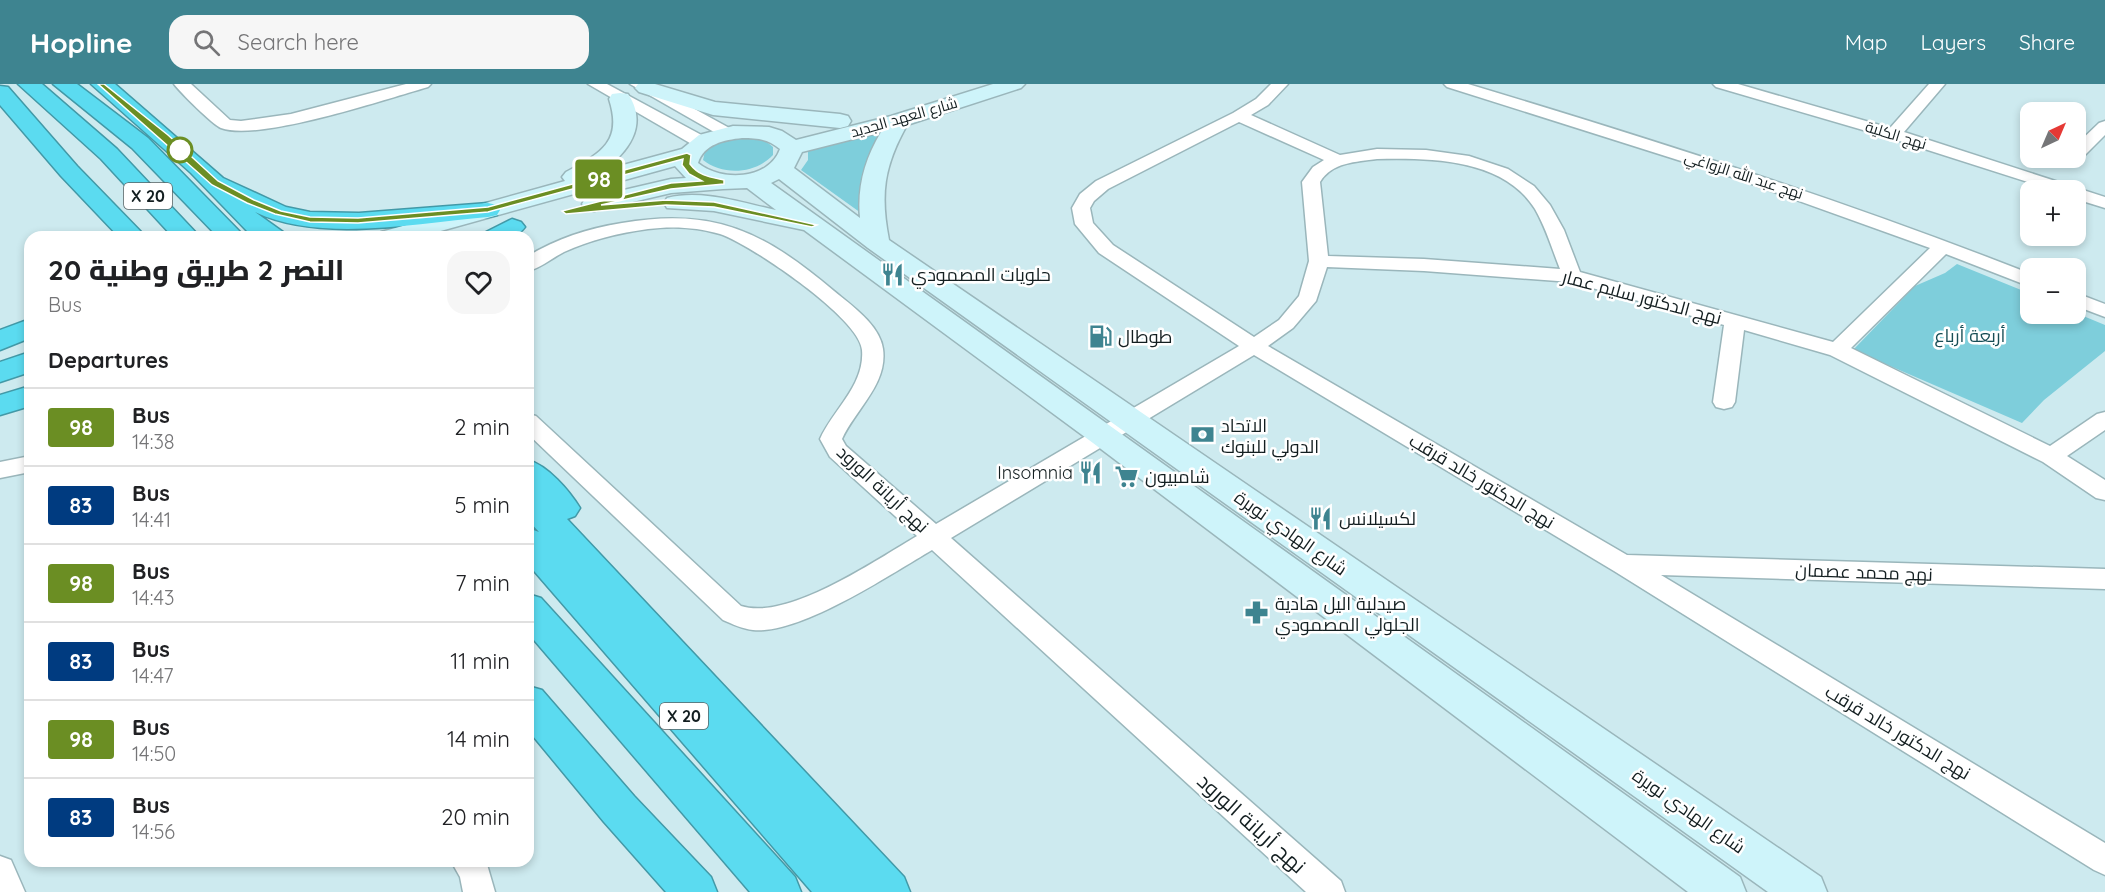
<!DOCTYPE html>
<html lang="en">
<head>
<meta charset="utf-8">
<style>
  body { margin:0; font-family:Quicksand,Cairo,sans-serif; background:#f6f6f6; color:#202124; height:100vh; display:flex; flex-direction:column; font-size:22px; white-space:nowrap }
  * { box-sizing:border-box; margin:0 }
  p { font-size:20px; color:#757577 }
  .icon { flex:none; width:33px; height:33px; fill:none; stroke:currentColor; stroke-width:2; stroke-linecap:round; stroke-linejoin:round }
  .map { position:relative; flex:1; overflow:hidden }
  .panel { position:absolute; left:24px; top:147px; width:510px; height:636px; display:flex; flex-direction:column; background:#fff; border-radius:18px; box-shadow:0 3px 9px #0003 }
  .panel>* { flex:none }
  .badge { padding:0 12px; border-radius:4px; font-size:21px; line-height:39px }
  .needle { width:39px; rotate:44deg }
  .fabs { position:absolute; left:2020px; top:18px; display:grid; gap:12px }
  .fabs a { display:grid; place-items:center; width:66px; height:66px; border-radius:12px; background:#fff; box-shadow:0 3px 9px #0003; font-size:30px }
  .map>.badge { position:absolute; translate:-50% -50%; box-shadow:0 0 0 3px #fff }
  h2 { padding:0 24px; font-size:22px; line-height:54px }
  .round { display:grid; place-items:center; flex:none; width:63px; height:63px; border-radius:18px; background:#f6f6f6 }
  .overview { display:flex; align-items:center; justify-content:space-between; height:102px; padding:0 24px }
  h1 { font-size:28px; font-weight:800; line-height:45px }
  ul { padding:0; list-style:none }
  li { display:flex; align-items:center; gap:18px; height:78px; padding:0 24px; border-top:2px solid #e0e0e0 }
  li div { flex:1 }
  li b { display:block; font-size:22px }
  li em { font-style:normal }
  li .badge { min-width:66px; font-weight:700; text-align:center }
  header { display:flex; align-items:center; gap:36px; box-sizing:border-box; height:84px; padding:0 30px; background:#3e8490; color:#fff }
  header strong { font-size:28px }
  nav { display:flex; gap:33px; margin-inline-start:auto; font-size:21px }
  .search { width:420px; height:54px; background:#f6f6f6; display:flex; align-items:center; gap:15px; box-sizing:border-box; padding:0 21px; border-radius:18px; color:#757577; font-size:22px }
  .map>svg:first-child { display:block }
</style>
</head>
<body>
<header>
<strong>Hopline</strong>
<div class="search"><svg class="icon" aria-label="search" viewBox="0 0 24 24"><circle cx="10" cy="10" r="6"/><path d="M15 15l6 6"/></svg>Search here</div>
<nav><a>Map</a><a>Layers</a><a>Share</a></nav>
</header>
<div class="map">
<svg width="2105" height="808" viewBox="0 0 2105 808">
  <rect width="100%" height="100%" fill="#cdeaef"/>
  <g fill="#7ecedb">
    <polygon points="878,47 861,129 801,86 808,76 808,66"/>
    <path d="M730,54C746,54 761,51 773,63V71C755,90 723,92 703,76L705,67L712,61Z"/>
    <polygon points="1957,180 2031,210 2031,230 2076,229 2105,241 2105,267 2044,316 2022,339 1853,266 1915,202 1945,189"/>
  </g>
  <g fill="none" stroke-linecap="round" stroke-linejoin="round">
    <defs>
      <g id="street">
        <path d="M174,0H191L230,36L241,37L291,30L406,0H431L428,3C386,15 259,58 221,44C213,41 180,8 174,0Z"/>
        <polygon points="588,0 607,0 707,54 709,58 707,62 695,62"/>
        <polygon points="630,0 649,0 733,46 735,49 727,54 721,52"/>
        <path d="M1271,0H1288L1268,21L1251,31L1340,71L1377,65L1426,66L1469,72L1508,85L1534,102L1550,121L1564,146L1580,188L1833,258L1930,164L1738,95L1447,3L1444,0H1468C1658,57 1848,118 2031,190V203L1946,170L1851,264L2050,362L2097,330L2105,328V346L2067,372L2105,396V416L2096,414L2043,378L1830,271L1744,246L1735,318L1732,323L1724,325L1716,323L1713,318L1724,241L1571,198L1424,187L1327,183L1316,217L1293,244L1268,262L1627,471L2105,485V505L1661,491L2105,759V791L2094,786L1614,487L1254,271L951,454L1341,797L1345,808H1306L932,466C891,490 800,551 753,546C743,545 732,540 723,536L528,350V330L536,332L741,522C788,537 876,476 917,452L830,373L820,355C833,326 865,301 862,266C860,234 750,160 720,150C697,143 671,142 648,145C619,149 590,156 564,168C552,174 541,184 528,187V172C556,155 589,144 622,139C715,123 764,148 834,207C851,221 880,241 883,265C888,300 855,326 842,355L846,362L936,440L1239,262L1099,169L1075,140L1072,124L1080,110L1096,97L1233,29L1256,15ZM1239,38L1324,76L1313,83L1302,98L1309,177L1299,212L1279,236L1254,253L1113,161L1093,139L1090,124L1094,117L1108,105ZM1377,75C1430,74 1503,74 1535,125C1546,144 1552,165 1560,185L1424,175L1328,172L1320,98C1332,78 1356,78 1377,75Z"/>
        <polygon points="1713,0 1738,0 1890,44 1929,0 1945,0 1904,48 2105,113 2105,124 2076,115 2076,106 2053,106 1887,53 1716,3"/>
        <polygon points="2105,37 2105,51 2082,74 2070,74 2076,74 2076,61 2099,39"/>
        <polygon points="2076,209 2105,220 2105,233 2076,222"/>
        <polygon points="30,372 30,388 0,394 0,378"/>
        <polygon points="0,772 11,776 25,808 0,808"/>
        <polygon points="451,777 486,777 495,808 463,808 460,793"/>
      </g>
      <g id="secondary">
        <polygon points="638,0 655,0 715,18 840,30 848,32 851,37 848,42 840,44 713,31 639,8 635,4"/>
        <path d="M993,0H1025L1021,4L907,41C884,82 880,110 889,156L1821,793L1827,808H1768L868,164L779,95L771,99L1740,793L1746,808H1688L1093,359L804,146L714,127L667,124L664,119L667,114C702,105 742,119 776,126L747,104L723,105L671,109L594,127L585,125L582,120L585,115L671,95L686,94L675,82L419,153H377L381,148L565,97L562,93L566,88C601,69 623,58 609,15L612,10L620,9L628,10C649,41 628,70 601,87L682,65L699,51L733,42L769,43L782,47L796,56L891,32ZM881,48C865,75 857,102 860,134L794,84L802,68ZM742,54C758,54 768,55 780,65C769,96 721,98 698,79C704,60 724,56 742,54Z"/>
      </g>
      <g id="highway">
        <polygon points="18,0 42,0 117,65 200,153 173,153 101,75"/>
        <polygon points="53,0 77,0 148,54 245,153 218,153 132,64"/>
        <path d="M91,0H115L223,94L286,123L310,128L359,129L488,119L497,121L500,126L497,131L488,133C418,139 320,159 255,128L283,148L287,153H255L248,148L191,89Z"/>
        <polygon points="0,2 8,3 77,82 146,153 119,153 61,92 0,21"/>
        <path d="M512,135L521,138L525,143C515,157 498,153 482,153L486,148Z"/>
        <polygon points="30,235 30,254 0,266 0,246"/>
        <polygon points="30,268 30,288 0,298 0,278"/>
        <polygon points="30,302 30,322 0,331 0,311"/>
        <path d="M528,376C548,382 569,406 580,424L575,432L567,435L904,793L910,808H812L528,480V444L539,448L528,436Z"/>
        <polygon points="528,510 541,514 795,793 801,808 750,808 528,549"/>
        <polygon points="528,602 542,606 634,712 711,793 717,808 666,808 604,738 528,646"/>
      </g>
    </defs>
    <use href="#street" stroke="#9ab6bb" stroke-width="3"/>
    <use href="#secondary" stroke="#9ab6bb" stroke-width="3"/>
    <use href="#highway" stroke="#4299a7" stroke-width="3"/>
    <use href="#street" fill="#fff" fill-rule="evenodd"/>
    <use href="#secondary" fill="#cef4fa" fill-rule="evenodd"/>
    <use href="#highway" fill="#5bdbf0" fill-rule="evenodd"/>
  </g>
  <path fill="#6b8e23" stroke="#fff" stroke-width="1.5" d="M98,0H104L168,51L218,97L254,116L281,127L310,133L358,134L488,123L687,69L691,71L690,80C699,92 710,93 724,96V100L671,105L601,121L666,116L714,118L817,141L812,143L714,123L666,121L566,130L562,127L671,99L702,97L689,90L682,81L683,75L488,128L358,139L310,138L275,130L247,119L212,101Z"/>
  <defs>
    <symbol id="restaurant-bare" viewBox="-9 -9 18 18"><path d="M-5-6h1v4h1v-4h1v4h1v-4h1v5L-1.5 .5V6h-2V.5L-5-1ZM5-6V6H3V1.5H1.5Q1.5-4 5-6Z" fill="#3e8490" stroke="#fff" stroke-width="2.5" paint-order="stroke"/></symbol>
    <symbol id="fuel-bare" viewBox="-9 -9 18 18"><path d="M-5.5-6h7V0h2V4h1.3V-2.5L3-4.5l.8-.8L6-3V5H2.5V1h-1V6h-7ZM-4.2-4.7v3.2H.2V-4.7Z" fill="#3e8490" stroke="#fff" stroke-width="2.5" paint-order="stroke"/></symbol>
    <symbol id="bank-bare" viewBox="-9 -9 18 18"><path d="M-6-4H6V4H-6ZM0-2.3a2.3 2.3 0 1 0 0 4.6a2.3 2.3 0 1 0 0-4.6Z" fill="#3e8490" stroke="#fff" stroke-width="2.5" paint-order="stroke"/></symbol>
    <symbol id="supermarket-bare" viewBox="-9 -9 18 18"><path d="M-6-5.5h2.5l.6 2H6L4.5 2H-2.5L-4.4-4H-6ZM-1.5 3.2a1.3 1.3 0 1 0 .1 0ZM3 3.2a1.3 1.3 0 1 0 .1 0Z" fill="#3e8490" stroke="#fff" stroke-width="2.5" paint-order="stroke"/></symbol>
    <symbol id="pharmacy-bare" viewBox="-9 -9 18 18"><path d="M-2-6h4v4h4v4h-4v4h-4v-4h-4v-4h4Z" fill="#3e8490" stroke="#fff" stroke-width="2.5" paint-order="stroke"/></symbol>
  </defs>
  <g fill-rule="evenodd">
    <use href="#restaurant-bare" x="876" y="174" width="33" height="33"/>
    <use href="#fuel-bare" x="1084" y="236" width="33" height="33"/>
    <use href="#bank-bare" x="1186" y="334" width="33" height="33"/>
    <use href="#restaurant-bare" x="1074" y="372" width="33" height="33"/>
    <use href="#supermarket-bare" x="1110" y="376" width="33" height="33"/>
    <use href="#restaurant-bare" x="1304" y="418" width="33" height="33"/>
    <use href="#pharmacy-bare" x="1240" y="512" width="33" height="33"/>
  </g>
  <circle fill="#fff" stroke="#6b8e23" stroke-width="3" cx="180" cy="66" r="12"/>
  <g text-anchor="middle" dominant-baseline="central" stroke-width="5" stroke-linejoin="round" paint-order="stroke">
    <g font-size="15" fill="#131e20" stroke="#fff">
      <text transform="translate(904 33) rotate(-16)">شارع العهد الجديد</text>
      <text transform="translate(1896 51) rotate(17)">نهج الكلية</text>
      <text transform="translate(1744 91) rotate(18)">نهج عبد الله الزواغي</text>
    </g>
    <g fill="#fff" stroke="#5a6263" stroke-width="1.5">
      <rect x="124" y="99" width="48" height="26" rx="4.5"/>
      <rect x="660" y="619" width="48" height="26" rx="4.5"/>
    </g>
    <g font-size="16" font-weight="bold" fill="#131e20">
      <text x="148" y="112">X 20</text>
      <text x="684" y="632">X 20</text>
    </g>
    <g font-size="18" fill="#131e20" stroke="#fff" text-anchor="start">
      <text x="911" y="190">حلويات المصمودي</text>
      <text x="1118" y="252">طوطال</text>
      <text x="1221" y="341">الاتحاد<tspan x="1221" dy="21">الدولي للبنوك</tspan></text>
      <text x="1073" y="388" text-anchor="end">Insomnia</text>
      <text x="1145" y="392">شامبيون</text>
      <text x="1339" y="434">لكسيلانس</text>
      <text x="1275" y="519">صيدلية اليل هادية<tspan x="1275" dy="21">الجلولي المصمودي</tspan></text>
    </g>
    <g font-size="18" fill="#131e20" stroke="#fff">
      <text transform="translate(1642 213) rotate(15)">نهج الدكتور سليم عمار</text>
      <text transform="translate(1482 397) rotate(31)">نهج الدكتور خالد قرقب</text>
      <text transform="translate(883 405) rotate(43)">نهج أريانة الورود</text>
      <text transform="translate(1291 449) rotate(35)">شارع الهادي نويرة</text>
      <text transform="translate(1864 488) rotate(2)">نهج محمد عصمان</text>
      <text transform="translate(1898 648) rotate(31)">نهج الدكتور خالد قرقب</text>
      <text transform="translate(1689 727) rotate(35)">شارع الهادي نويرة</text>
    </g>
    <g font-size="18" fill="#184e56" stroke="#fff">
      <text x="1970" y="251">أربعة أرباع</text>
    </g>
    <g font-size="21" fill="#131e20" stroke="#fff">
      <text transform="translate(1252 739) rotate(42)">نهج أريانة الورود</text>
    </g>
  </g>
</svg>
<div class="fabs">
<a><svg class="needle" viewBox="-14 -14 28 28"><path d="M0-13l5 13h-10z" fill="#e53935"/><path d="M0 13l5-13h-10z" fill="#757577"/></svg></a>
<a>+</a>
<a>−</a>
</div>
<b class="badge" style="left:599px;top:95px;background:#6b8e23;color:#fff">98</b>
<section class="panel">
<div class="overview"><div><h1>النصر 2 طريق وطنية 20</h1><p>Bus</p></div><a class="round"><svg class="icon" aria-label="heart" viewBox="0 0 24 24"><path d="M12 20l-8-8c-3-5 5-10 8-4 3-6 11-1 8 4z"/></svg></a></div>
<h2>Departures</h2>
<ul>
<li><span class="badge" style="background:#6b8e23;color:#fff">98</span><div><b>Bus</b><p>14:38</p></div><em>2 min</em></li>
<li><span class="badge" style="background:#003b80;color:#fff">83</span><div><b>Bus</b><p>14:41</p></div><em>5 min</em></li>
<li><span class="badge" style="background:#6b8e23;color:#fff">98</span><div><b>Bus</b><p>14:43</p></div><em>7 min</em></li>
<li><span class="badge" style="background:#003b80;color:#fff">83</span><div><b>Bus</b><p>14:47</p></div><em>11 min</em></li>
<li><span class="badge" style="background:#6b8e23;color:#fff">98</span><div><b>Bus</b><p>14:50</p></div><em>14 min</em></li>
<li><span class="badge" style="background:#003b80;color:#fff">83</span><div><b>Bus</b><p>14:56</p></div><em>20 min</em></li>
</ul>
</section>
</div>
</body>
</html>
